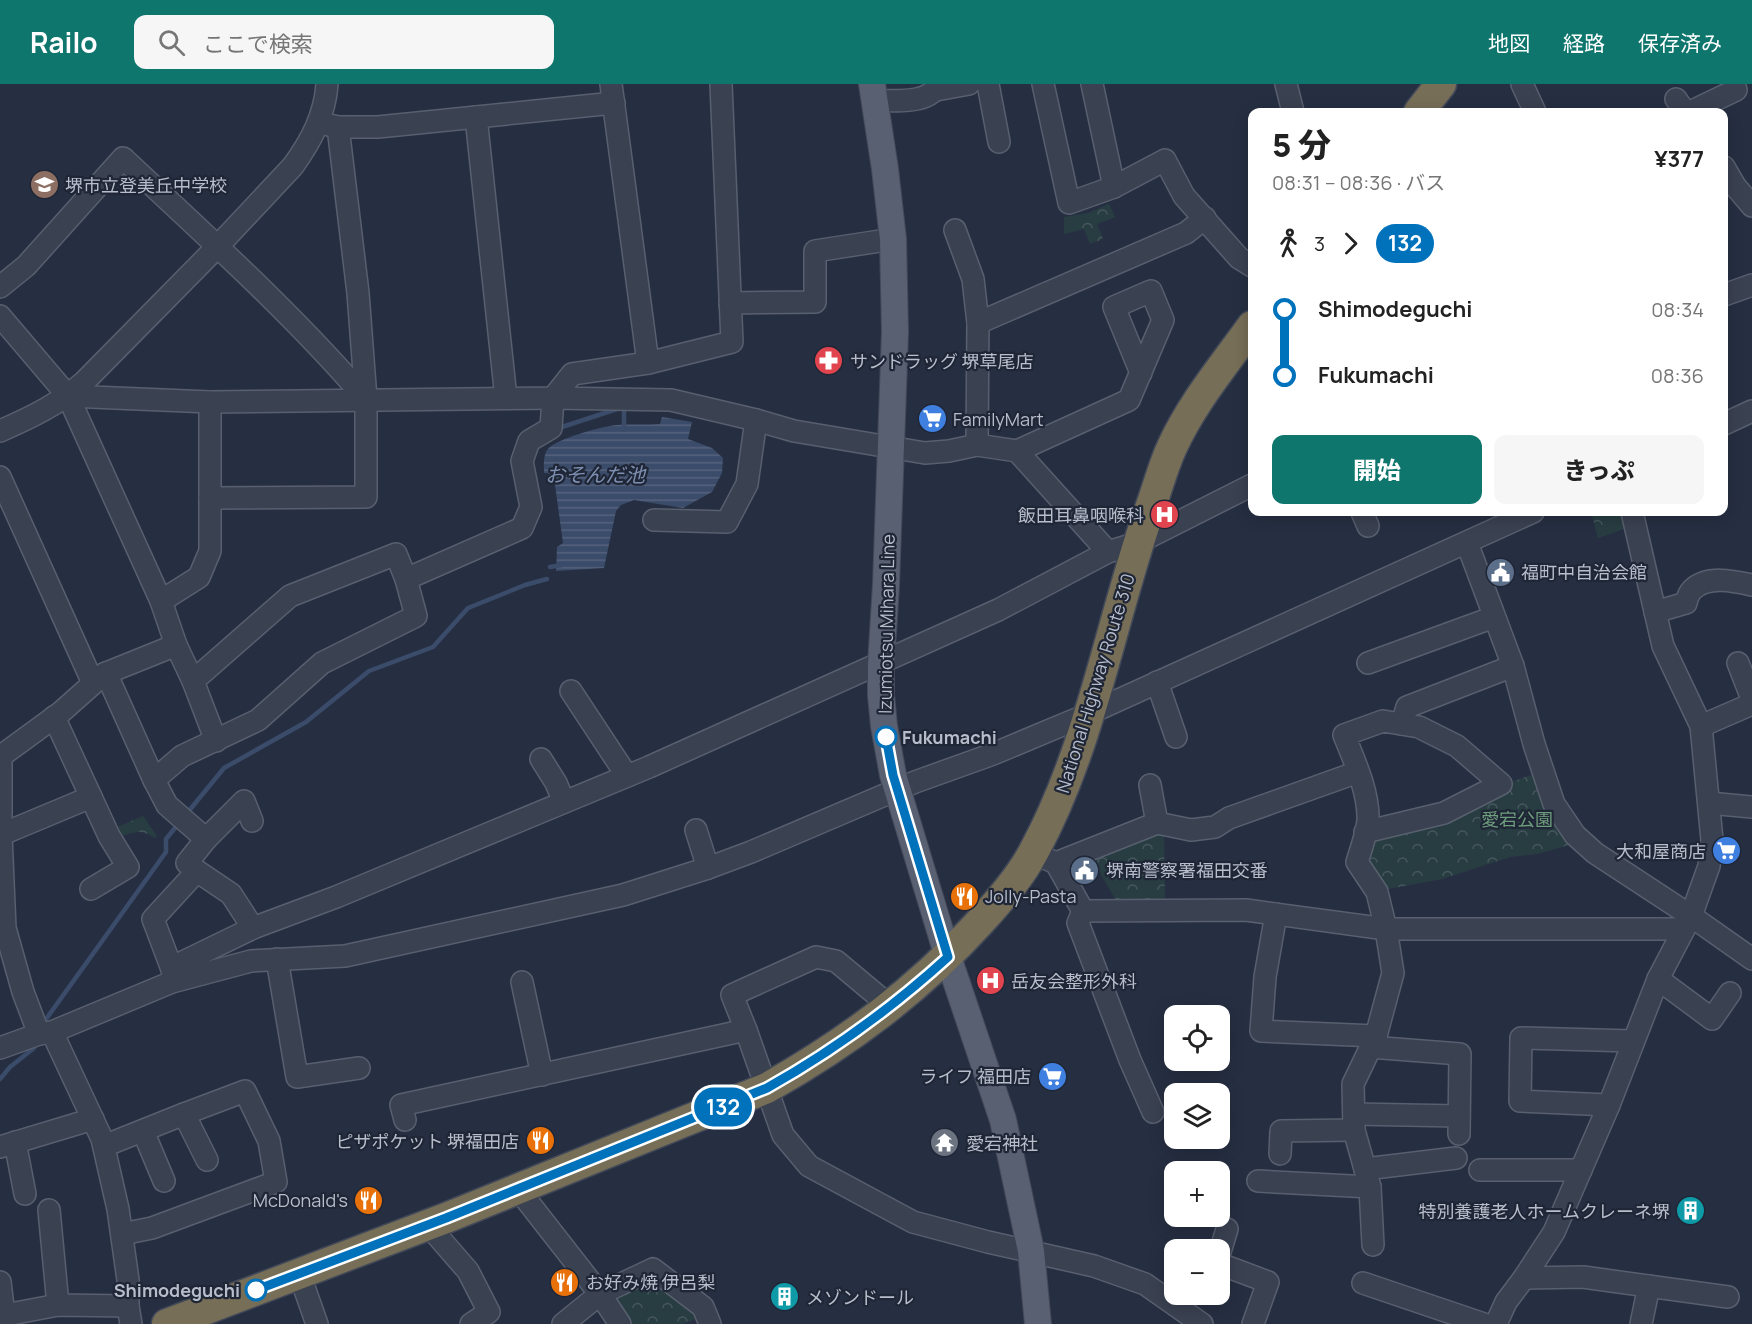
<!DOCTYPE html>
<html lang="ja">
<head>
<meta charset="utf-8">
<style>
  body { margin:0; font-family:Manrope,"Noto Sans JP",sans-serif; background:#f6f6f6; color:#222; height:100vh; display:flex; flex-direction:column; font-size:22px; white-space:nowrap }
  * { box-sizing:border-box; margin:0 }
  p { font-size:20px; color:#767676 }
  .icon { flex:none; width:33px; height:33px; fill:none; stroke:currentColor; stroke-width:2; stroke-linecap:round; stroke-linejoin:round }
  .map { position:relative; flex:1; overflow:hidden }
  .drawer { position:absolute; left:1248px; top:24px; width:480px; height:408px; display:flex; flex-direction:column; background:#fff; border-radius:12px; box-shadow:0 3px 15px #0003 }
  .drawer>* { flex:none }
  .badge { padding:0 12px; border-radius:20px; font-size:21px; line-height:39px }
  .buttons { position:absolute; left:1164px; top:921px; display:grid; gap:12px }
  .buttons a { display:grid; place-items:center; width:66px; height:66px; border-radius:12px; background:#fff; box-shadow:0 3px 15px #0003; font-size:30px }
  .map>.badge { position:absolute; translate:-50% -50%; box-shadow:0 0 0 3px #fff }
  .legs { display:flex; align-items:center; gap:9px; height:66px; padding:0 24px; font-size:20px }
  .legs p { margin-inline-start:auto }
  .overview { display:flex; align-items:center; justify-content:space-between; height:102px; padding:0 24px }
  h1 { font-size:33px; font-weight:800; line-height:45px }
  .button { display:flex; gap:12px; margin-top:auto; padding:12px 24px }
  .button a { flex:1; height:69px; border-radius:12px; background:#0f766e; color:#fff; font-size:24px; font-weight:800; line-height:69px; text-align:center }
  .button a+a { background:#f6f6f6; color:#222 }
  ul { padding:0 24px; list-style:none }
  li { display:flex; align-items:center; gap:21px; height:66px; font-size:22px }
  li i { display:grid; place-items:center; width:9px; height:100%; margin:0 8px; background:currentColor }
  li i::after { content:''; width:15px; height:15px; margin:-8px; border:4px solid; border-radius:50%; background:#fff }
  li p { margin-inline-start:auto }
  li:first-child i { background:linear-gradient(#0000 50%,currentColor 0) }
  li:last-child i { background:linear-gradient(currentColor 50%,#0000 0) }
  header { display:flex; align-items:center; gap:36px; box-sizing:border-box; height:84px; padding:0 30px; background:#0f766e; color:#fff }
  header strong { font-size:28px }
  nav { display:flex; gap:33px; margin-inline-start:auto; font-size:21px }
  .search { width:420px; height:54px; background:#f6f6f6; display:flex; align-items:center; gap:15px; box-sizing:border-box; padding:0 21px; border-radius:12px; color:#767676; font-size:22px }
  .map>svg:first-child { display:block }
</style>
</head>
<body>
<header>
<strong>Railo</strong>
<div class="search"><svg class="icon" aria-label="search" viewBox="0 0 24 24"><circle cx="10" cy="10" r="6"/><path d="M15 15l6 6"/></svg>ここで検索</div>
<nav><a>地図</a><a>経路</a><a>保存済み</a></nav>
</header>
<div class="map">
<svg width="1752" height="1240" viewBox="0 0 1752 1240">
  <defs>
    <pattern id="park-crowns" width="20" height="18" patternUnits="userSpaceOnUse" patternTransform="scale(1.5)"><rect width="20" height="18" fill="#283d42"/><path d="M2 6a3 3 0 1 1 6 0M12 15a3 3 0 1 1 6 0" fill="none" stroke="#45575c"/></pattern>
    <pattern id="water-rules" width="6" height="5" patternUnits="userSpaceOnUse" patternTransform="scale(1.5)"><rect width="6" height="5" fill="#3b4b6a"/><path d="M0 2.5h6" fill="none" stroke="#55637e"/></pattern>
  </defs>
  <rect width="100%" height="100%" fill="#262f42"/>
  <g fill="url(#park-crowns)">
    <polygon points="1109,120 1115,133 1097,140 1103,155 1090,160 1084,145 1064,150 1064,133 1088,129"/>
    <polygon points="1591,428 1628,428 1632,442 1598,454"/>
    <polygon points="1539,688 1576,759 1537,770 1510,773 1442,795 1383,806 1365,777 1370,750"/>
    <path d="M143,732L157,752L155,754C142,745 133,747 119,754L115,744Z"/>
    <polygon points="1164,750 1165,816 1116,816 1093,777 1150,752"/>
    <polygon points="658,1194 699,1234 682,1240 627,1240 614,1221 615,1209"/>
  </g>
  <path fill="url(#water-rules)" d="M662,333L692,338L688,355L712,364L723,374L722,389L712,408L683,424L634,416L621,421L616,427L604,484L556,487L557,463L563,459L555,401L548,389H544C544,381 543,373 547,366C555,355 603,342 617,341C631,340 646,341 660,340Z"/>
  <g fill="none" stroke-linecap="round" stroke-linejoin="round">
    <g stroke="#3b4b6a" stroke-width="4.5">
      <polyline points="559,344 617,325"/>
      <polyline points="624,346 624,324"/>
      <polyline points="550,483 562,481"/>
      <polyline points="188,728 224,684 306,638 369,587 433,563 468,524 525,501 547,495"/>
      <polyline points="44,938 166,768 166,755 179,739"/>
      <polyline points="0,995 10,983 34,964"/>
    </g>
    <defs>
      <g id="minor">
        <polyline points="611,0 648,279"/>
        <polyline points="988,0 999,58"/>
        <polyline points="1043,0 1069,119 1114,103 1165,76 1184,112 1239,174 1252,182"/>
        <polyline points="1092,0 1114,103"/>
        <polyline points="1286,0 1293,28"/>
        <polyline points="1522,0 1535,28"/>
        <polyline points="936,6 969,0"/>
        <polyline points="1676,15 1685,28"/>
        <path d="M875,17C894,16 930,21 938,0"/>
        <polyline points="1690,28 1736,6 1734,0"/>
        <polyline points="476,33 506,314"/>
        <polyline points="325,40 338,43 378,43 614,19"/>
        <polyline points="1724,83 1735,102 1752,122"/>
        <polyline points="955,146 973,195 978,239 977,361"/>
        <path d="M0,203L26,182L123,74C206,152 292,229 366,315"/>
        <polyline points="1724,211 1752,201"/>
        <polyline points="730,219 815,218 815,167 893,155"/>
        <polyline points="0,232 68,312 161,517 176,561 193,597 216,657"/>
        <polyline points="978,239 1186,149 1205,134"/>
        <polyline points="68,312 210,318 553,314 572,290 648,279 732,258 721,0"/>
        <polyline points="1724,340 1752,327"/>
        <path d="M0,347C30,334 59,320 84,298L218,162L293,82C311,57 325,31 327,0"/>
        <polyline points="1017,367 1129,316 1163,236 1151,207 1114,223 1141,289"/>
        <polyline points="0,393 93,599"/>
        <polyline points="210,414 210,318"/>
        <polyline points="1362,428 1368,442"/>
        <polyline points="654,436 727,438 747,400 756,336"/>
        <polyline points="1467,459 1513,582 1534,660 1554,720 1575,751 1595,769 1691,832 1752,875"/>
        <polyline points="406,495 522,444 531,423 522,377 529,357 551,344 553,314 671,316 756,336 794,347 925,369 949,367 977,361 1017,367 1108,468"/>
        <polyline points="161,517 199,493 210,467 210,414 366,413 366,315 358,209 338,43"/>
        <path d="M1655,528L1686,519C1687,515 1689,509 1692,506C1707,491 1734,497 1752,501"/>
        <polyline points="1368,579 1494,533"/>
        <polyline points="1738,579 1752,615"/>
        <polyline points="106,589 154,696 182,672 258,636 322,579 416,532 406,495 396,470 290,512 193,597"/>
        <polyline points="1157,598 1176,653"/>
        <polyline points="571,607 627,692"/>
        <polyline points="54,633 109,752 128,783 91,805"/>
        <polyline points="1402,640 1407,623 1513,582"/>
        <polyline points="1701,642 1752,620"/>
        <polyline points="541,675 556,699 564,718"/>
        <polyline points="154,696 167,721 206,755"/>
        <polyline points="1150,701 1157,739"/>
        <polyline points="1709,719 1752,723"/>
        <polyline points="696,746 708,784"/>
        <path d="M1365,748L1444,729L1501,700L1457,662L1419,643L1383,637L1344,651C1354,676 1369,708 1368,736C1367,749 1361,765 1357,778L1377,808L1386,845L1393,889L1376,952L1353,1000L1354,1046L1370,1103L1373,1161"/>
        <polyline points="0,751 91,713"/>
        <polyline points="1033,769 1056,779 1083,827 1246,826 1386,845 1684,845"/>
        <polyline points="187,779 206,755 244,717 252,737"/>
        <polyline points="1056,779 1157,739 1191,746 1215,743 1229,734 1358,688"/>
        <polyline points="1083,827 1078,839 1130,976 1153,1028"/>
        <polyline points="1276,830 1265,893 1261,947 1376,952"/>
        <polyline points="277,875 297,993 359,984"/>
        <polyline points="173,888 153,835 197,787 231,810 253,844"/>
        <polyline points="1658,895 1712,935 1730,909"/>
        <polyline points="172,898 173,888 183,878 253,844 336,813 649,683 998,526 1108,468 1137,459 1252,401"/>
        <polyline points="522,898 542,991"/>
        <polyline points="746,946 732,911 816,873 836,877 891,923"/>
        <polyline points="52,948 102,1055 118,1125 128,1196 128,1222 131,1240"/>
        <polyline points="39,950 23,908 5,844 1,751 1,672 60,629 104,590 176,561"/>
        <polyline points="1370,963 1460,970 1459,1050"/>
        <polyline points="0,964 39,950 52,948 172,898 251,877 345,872 623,811 708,784 751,768 915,698 993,670 1079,634 1533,428"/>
        <polyline points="1609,1021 1520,1017 1521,954 1633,957"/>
        <polyline points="1354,1030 1459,1032"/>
        <polyline points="405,1036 401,1021 746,946 783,1051 809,1082 913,1138 988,1158 1094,1182 1145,1200 1202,1240"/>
        <polyline points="143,1047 164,1097"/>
        <polyline points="15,1058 25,1110"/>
        <polyline points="104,1062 184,1030"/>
        <polyline points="0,1063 93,1035"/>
        <polyline points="1280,1070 1281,1047 1354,1046"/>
        <polyline points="1365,1085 1456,1074"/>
        <polyline points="1480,1086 1581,1086"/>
        <polyline points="1258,1097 1370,1103"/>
        <polyline points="518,1105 600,1210 620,1240"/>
        <polyline points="49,1126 58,1221"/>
        <polyline points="428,1141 468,1187 489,1228 471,1240"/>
        <polyline points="122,1150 152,1144 276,1098 269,1057 245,1007 184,1030 207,1076"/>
        <polyline points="1220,1168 1227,1145"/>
        <polyline points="1220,1180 1268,1198 1253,1240"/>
        <polyline points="299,1189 317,1240"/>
        <polyline points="1524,1194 1583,1193 1728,1213"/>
        <polyline points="0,1198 4,1231"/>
        <polyline points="1363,1199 1484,1240"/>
        <polyline points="0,1232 58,1221 128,1222"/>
        <polyline points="563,1240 600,1210 653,1185 703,1223 710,1240"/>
        <polyline points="1496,1240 1506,1218 1524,1194 1554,1148 1609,1021 1658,895 1691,832 1709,782 1712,756 1701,642 1663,562 1632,428"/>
        <polyline points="1641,1240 1649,1202"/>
      </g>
      <polyline id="major" points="872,0 885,85 893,155 895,248 886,501 881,580 881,611 884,642 893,691 948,873 1003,1036 1031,1167 1038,1240"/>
      <g id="highway">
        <polyline points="1419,28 1441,0"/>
        <path d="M167,1240L446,1134L767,1004C848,958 917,907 980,838C1000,816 1021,792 1034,767C1093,658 1111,532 1153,416C1159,399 1164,380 1172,363C1192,319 1224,281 1252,242"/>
      </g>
    </defs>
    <use href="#minor" stroke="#585f6e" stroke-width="24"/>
    <use href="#major" stroke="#444a5a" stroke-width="28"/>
    <use href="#highway" stroke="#424958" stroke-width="33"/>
    <use href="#minor" stroke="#3a4151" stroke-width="21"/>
    <use href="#major" stroke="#586071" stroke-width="26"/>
    <use href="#highway" stroke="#776e57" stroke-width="30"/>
  </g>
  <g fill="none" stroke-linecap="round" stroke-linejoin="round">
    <defs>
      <path id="line-1" d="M256,1206L446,1134L767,1004C833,967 892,924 948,873L893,691L886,653"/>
    </defs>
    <use href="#line-1" stroke="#fff" stroke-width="14"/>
    <use href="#line-1" stroke="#0072bc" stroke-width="9"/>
  </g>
  <defs>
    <symbol id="school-disc" viewBox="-11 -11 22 22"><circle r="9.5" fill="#8d6e63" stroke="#1f2636"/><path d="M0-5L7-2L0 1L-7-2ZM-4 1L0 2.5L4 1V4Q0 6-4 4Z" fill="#fff"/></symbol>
    <symbol id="pharmacy-disc" viewBox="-11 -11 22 22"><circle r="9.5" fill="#e0444e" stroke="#1f2636"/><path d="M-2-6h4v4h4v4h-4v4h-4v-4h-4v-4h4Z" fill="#fff"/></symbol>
    <symbol id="supermarket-disc" viewBox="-11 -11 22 22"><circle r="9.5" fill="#3f7fe0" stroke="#1f2636"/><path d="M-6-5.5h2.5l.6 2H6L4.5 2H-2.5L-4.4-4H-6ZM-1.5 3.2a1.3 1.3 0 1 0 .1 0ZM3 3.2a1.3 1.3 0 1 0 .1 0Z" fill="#fff"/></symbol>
    <symbol id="hospital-disc" viewBox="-11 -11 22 22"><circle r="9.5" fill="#e0444e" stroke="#1f2636"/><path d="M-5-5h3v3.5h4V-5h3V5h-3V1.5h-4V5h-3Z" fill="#fff"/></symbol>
    <symbol id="civic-disc" viewBox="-11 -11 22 22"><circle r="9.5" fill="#5c6f8a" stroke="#1f2636"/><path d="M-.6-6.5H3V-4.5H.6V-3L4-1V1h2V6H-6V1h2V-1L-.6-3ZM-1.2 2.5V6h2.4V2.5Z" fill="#fff"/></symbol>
    <symbol id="restaurant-disc" viewBox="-11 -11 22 22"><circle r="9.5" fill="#e8710a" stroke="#1f2636"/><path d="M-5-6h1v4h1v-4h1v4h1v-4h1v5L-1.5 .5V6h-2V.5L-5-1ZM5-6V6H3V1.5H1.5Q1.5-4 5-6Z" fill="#fff"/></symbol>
    <symbol id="temple-disc" viewBox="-11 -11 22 22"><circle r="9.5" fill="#6b7280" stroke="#1f2636"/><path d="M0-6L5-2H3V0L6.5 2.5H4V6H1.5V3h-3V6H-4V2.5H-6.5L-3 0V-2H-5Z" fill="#fff"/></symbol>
    <symbol id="building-disc" viewBox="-11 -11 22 22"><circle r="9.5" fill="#0f9aa8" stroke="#1f2636"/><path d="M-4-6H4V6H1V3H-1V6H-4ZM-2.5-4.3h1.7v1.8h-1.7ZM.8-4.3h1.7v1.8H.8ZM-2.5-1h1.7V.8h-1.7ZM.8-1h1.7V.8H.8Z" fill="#fff"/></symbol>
  </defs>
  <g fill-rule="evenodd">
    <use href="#school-disc" x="28" y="84" width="33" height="33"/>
    <use href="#pharmacy-disc" x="812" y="260" width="33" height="33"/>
    <use href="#supermarket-disc" x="916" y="318" width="33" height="33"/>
    <use href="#hospital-disc" x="1148" y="414" width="33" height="33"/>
    <use href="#civic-disc" x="1484" y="472" width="33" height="33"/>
    <use href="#supermarket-disc" x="1710" y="750" width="33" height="33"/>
    <use href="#civic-disc" x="1068" y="770" width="33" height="33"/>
    <use href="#restaurant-disc" x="948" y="796" width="33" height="33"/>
    <use href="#hospital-disc" x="974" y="880" width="33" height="33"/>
    <use href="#supermarket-disc" x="1036" y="976" width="33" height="33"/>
    <use href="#restaurant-disc" x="524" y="1040" width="33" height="33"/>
    <use href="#temple-disc" x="928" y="1042" width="33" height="33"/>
    <use href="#restaurant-disc" x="352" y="1100" width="33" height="33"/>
    <use href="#building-disc" x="1674" y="1110" width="33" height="33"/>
    <use href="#restaurant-disc" x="548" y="1182" width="33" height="33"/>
    <use href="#building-disc" x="768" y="1196" width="33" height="33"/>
  </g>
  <g fill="#fff" stroke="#0072bc" stroke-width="3">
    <circle cx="886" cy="653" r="10"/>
    <circle cx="256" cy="1206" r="10"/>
  </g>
  <g text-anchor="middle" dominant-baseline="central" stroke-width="4.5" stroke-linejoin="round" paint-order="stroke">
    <g font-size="18" fill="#b7bdcb" stroke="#1f2636" text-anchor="start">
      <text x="65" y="101">堺市立登美丘中学校</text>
      <text x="850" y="277">サンドラッグ 堺草尾店</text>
      <text x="953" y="335">FamilyMart</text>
      <text x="1144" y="431" text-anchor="end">飯田耳鼻咽喉科</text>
      <text x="1521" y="488">福町中自治会館</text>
      <text x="1706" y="767" text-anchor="end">大和屋商店</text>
      <text x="1106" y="786">堺南警察署福田交番</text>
      <text x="985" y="812">Jolly-Pasta</text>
      <text x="1011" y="897">岳友会整形外科</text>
      <text x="1031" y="992" text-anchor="end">ライフ 福田店</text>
      <text x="519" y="1057" text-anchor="end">ピザポケット 堺福田店</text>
      <text x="966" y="1059">愛宕神社</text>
      <text x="348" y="1116" text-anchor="end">McDonald's</text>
      <text x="1670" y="1127" text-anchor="end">特別養護老人ホームクレーネ堺</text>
      <text x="586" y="1198">お好み焼 伊呂梨</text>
      <text x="806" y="1213">メゾンドール</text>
    </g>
    <g font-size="18" fill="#b7bdcb" stroke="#1f2636">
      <text transform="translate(886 540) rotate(-89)">Izumiotsu Mihara Line</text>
      <text transform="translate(1095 599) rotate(-73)">National Highway Route 310</text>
    </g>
    <g font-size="18" font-weight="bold" fill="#b7bdcb" stroke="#1f2636" text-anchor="start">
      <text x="902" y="653">Fukumachi</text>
      <text x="240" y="1206" text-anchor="end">Shimodeguchi</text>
    </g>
    <g font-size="18" fill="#6e9d7d" stroke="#1f2636">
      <text x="1517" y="735">愛宕公園</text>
    </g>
    <g font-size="20" font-style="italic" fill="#7e8fb2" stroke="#1f2636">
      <text x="595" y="390">おそんだ池</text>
    </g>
  </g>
</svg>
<div class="buttons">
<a><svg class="icon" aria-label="locate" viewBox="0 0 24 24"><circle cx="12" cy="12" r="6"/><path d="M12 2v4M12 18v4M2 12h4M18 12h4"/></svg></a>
<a><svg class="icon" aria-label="layers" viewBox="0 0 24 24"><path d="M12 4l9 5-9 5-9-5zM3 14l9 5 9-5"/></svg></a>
<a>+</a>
<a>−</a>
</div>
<b class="badge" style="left:723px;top:1023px;background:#0072bc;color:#fff">132</b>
<section class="drawer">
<div class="overview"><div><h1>5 分</h1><p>08:31 – 08:36 · バス</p></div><b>¥377</b></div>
<div class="legs"><svg class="icon" aria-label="walk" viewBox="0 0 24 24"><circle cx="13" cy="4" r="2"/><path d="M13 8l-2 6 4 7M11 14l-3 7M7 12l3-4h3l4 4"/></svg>3<svg class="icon" aria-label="forward" viewBox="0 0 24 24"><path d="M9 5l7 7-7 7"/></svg><b class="badge" style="background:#0072bc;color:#fff">132</b></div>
<ul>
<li><i style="color:#0072bc"></i><b>Shimodeguchi</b><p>08:34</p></li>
<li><i style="color:#0072bc"></i><b>Fukumachi</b><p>08:36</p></li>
</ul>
<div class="button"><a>開始</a><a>きっぷ</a></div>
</section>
</div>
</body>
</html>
